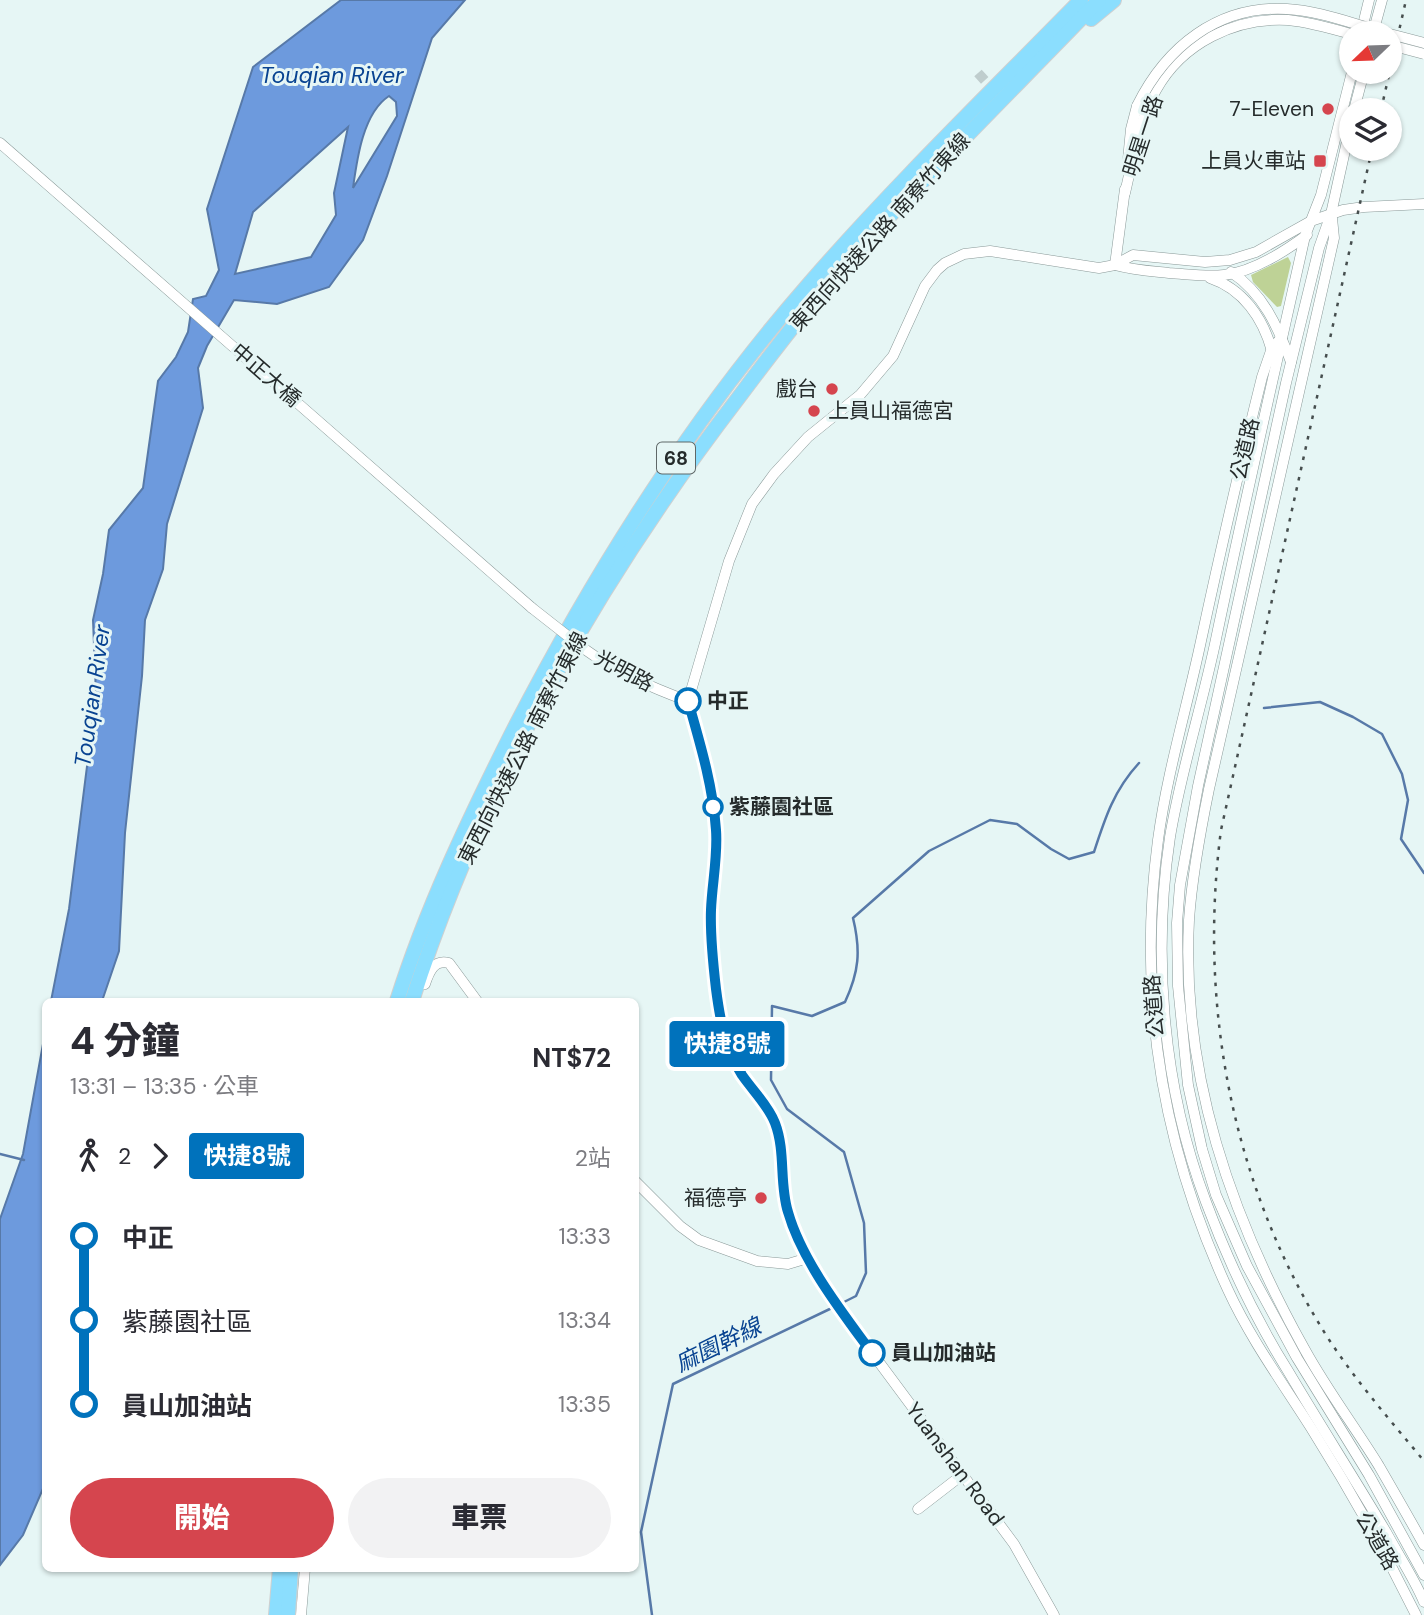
<!DOCTYPE html>
<html lang="zh-TW">
<head>
<meta charset="utf-8">
<style>
  body { margin:0; font-family:"DM Sans","Noto Sans TC",sans-serif; background:#f2f2f3; color:#2b2b33; height:100vh; display:flex; flex-direction:column; font-size:26px; white-space:nowrap }
  * { box-sizing:border-box; margin:0 }
  p { font-size:23px; color:#7c7c81 }
  .icon { flex:none; width:38px; height:38px; fill:none; stroke:currentColor; stroke-width:2; stroke-linecap:round; stroke-linejoin:round }
  .map { position:relative; flex:1; overflow:hidden }
  .details { position:absolute; left:42px; top:998px; width:597px; height:574px; display:flex; flex-direction:column; background:#fff; border-radius:10px; box-shadow:0 2px 5px #0004 }
  .details>* { flex:none }
  .badge { padding:0 14px; border-radius:5px; font-size:24px; line-height:46px }
  .needle { width:46px; rotate:247deg }
  .buttons { position:absolute; left:1339px; top:21px; display:grid; gap:14px }
  .buttons a { display:grid; place-items:center; width:63px; height:63px; border-radius:50%; background:#fff; box-shadow:0 2px 5px #0004; font-size:35px }
  .map>.badge { position:absolute; translate:-50% -50%; box-shadow:0 0 0 4px #fff }
  .legs { display:flex; align-items:center; gap:10px; height:77px; padding:0 28px; font-size:23px }
  .legs p { margin-inline-start:auto }
  .summary { display:flex; align-items:center; justify-content:space-between; height:119px; padding:0 28px }
  h1 { font-size:38px; font-weight:800; line-height:52px }
  .button { display:flex; gap:14px; margin-top:auto; padding:14px 28px }
  .button a { flex:1; height:80px; border-radius:42px; background:#d5454e; color:#fff; font-size:28px; font-weight:800; line-height:80px; text-align:center }
  .button a+a { background:#f2f2f3; color:#2b2b33 }
  ul { padding:0 28px; list-style:none }
  li { display:flex; align-items:center; gap:24px; height:84px; font-size:26px }
  li i { display:grid; place-items:center; width:10px; height:100%; margin:0 9px; background:currentColor }
  li i::after { content:''; width:18px; height:18px; margin:-9px; border:5px solid; border-radius:50%; background:#fff }
  li p { margin-inline-start:auto }
  li:first-child i { background:linear-gradient(#0000 50%,currentColor 0) }
  li:last-child i { background:linear-gradient(currentColor 50%,#0000 0) }
  .map>svg:first-child { display:block }
</style>
</head>
<body>
<div class="map">
<svg width="1424" height="1615" viewBox="0 0 1424 1615">
  <rect width="100%" height="100%" fill="#e6f6f5"/>
  <polygon fill="#bed296" points="1288,257 1291,263 1281,306 1277,307 1253,282 1251,275"/>
  <g fill="#6d9add" stroke="#5779a8" stroke-width="2" fill-rule="evenodd">
    <path d="M341,0H465L432,38L387,176L363,240L329,287L277,304L234,300L207,346L198,368L203,408L167,524L163,569L145,620L142,676L125,833L119,951L102,1001H51L69,909L96,695L93,620L103,574L109,530L143,488L158,381L176,357L188,332L193,299L206,296L219,270L207,209L253,67ZM389,96L396,102L397,116L353,188C357,159 363,113 389,96ZM348,127L334,193L336,215L311,257L235,274L253,212Z"/>
    <polygon points="45,1033 45,1484 23,1535 0,1565 0,1219 23,1154"/>
  </g>
  <g fill="none" stroke-linecap="round" stroke-linejoin="round">
    <g stroke="#5779a8" stroke-width="2.5">
      <polyline points="1264,708 1320,702 1353,717 1382,734 1402,774 1408,800 1401,839 1424,873"/>
      <polyline points="0,1154 24,1160"/>
      <path d="M840,1304L856,1296L866,1273L864,1223L844,1152L787,1109L771,1080L772,1006L812,1016L845,1002C859,972 861,951 853,918L929,851L990,820L1017,824L1051,849L1069,859L1094,852C1105,818 1114,790 1139,763"/>
      <polyline points="652,1615 641,1532 673,1384 834,1307"/>
    </g>
    <polyline stroke="#bfcdcd" stroke-width="10" stroke-dasharray="10 5" stroke-linecap="butt" points="978,73 1007,105"/>
    <defs>
      <g id="minor">
        <polyline points="1361,33 1369,0"/>
        <polyline points="1373,33 1382,0"/>
        <path d="M1352,72L1321,195L1305,236C1275,370 1244,505 1216,639C1202,706 1181,771 1170,837C1152,957 1163,1088 1206,1202C1228,1261 1255,1318 1288,1371C1320,1425 1354,1478 1386,1532C1399,1556 1414,1578 1424,1602"/>
        <polyline points="1354,110 1364,72"/>
        <polyline points="1351,123 1331,214 1319,248 1286,383 1198,786 1180,885 1177,923 1178,986 1188,1085 1202,1149 1216,1195 1247,1266 1297,1358 1369,1475 1424,1575"/>
        <polyline points="0,143 532,608"/>
        <polyline points="1128,160 1131,129 1137,106"/>
        <path d="M1125,193C1133,159 1139,120 1156,90C1182,43 1235,17 1288,20C1309,22 1330,28 1351,34"/>
        <path d="M1332,218L1334,238L1209,789C1200,833 1192,876 1189,920C1181,1074 1231,1218 1305,1350C1327,1390 1355,1427 1379,1466C1394,1492 1409,1518 1424,1545"/>
        <path d="M1115,265C1133,270 1150,271 1169,273C1187,274 1205,277 1224,275C1253,272 1284,252 1307,235"/>
        <polyline points="1115,265 1125,189"/>
        <path d="M1231,272C1263,293 1278,327 1291,362"/>
        <path d="M1210,278C1243,289 1263,318 1272,351"/>
        <path d="M1282,337L1272,348L1262,377C1240,465 1220,553 1201,641C1187,707 1167,773 1158,840C1137,997 1162,1147 1228,1290C1251,1340 1284,1385 1313,1431C1350,1490 1385,1552 1416,1615"/>
        <path d="M583,648C616,672 650,687 688,701"/>
        <path d="M425,984C429,972 434,959 449,963L477,1001"/>
        <polyline points="635,1181 680,1226 699,1240 757,1261 788,1264 808,1258"/>
        <polyline points="918,1509 962,1475"/>
        <polyline points="301,1615 305,1568"/>
        <polyline points="1054,1615 1014,1544 847,1319 808,1258 788,1215 783,1190 782,1152 774,1122 729,1052 721,1021 711,930 716,834 714,814 702,750 688,701 729,561 752,504 774,474 808,437 860,395 893,356 925,286 937,270 945,263 964,254 990,251 1099,268 1115,265 1133,255 1205,262 1230,260 1256,252 1311,221 1343,210 1364,207 1424,204"/>
      </g>
      <g id="highway">
        <polyline points="1091,19 1114,0"/>
        <path d="M397,1001C426,909 468,821 511,735C593,575 690,420 809,284C895,185 989,94 1081,0"/>
        <path d="M412,1001C482,783 600,578 739,397C777,346 816,295 859,249C937,164 1019,83 1099,0"/>
        <polyline points="276,1615 280,1568"/>
        <polyline points="288,1615 291,1568"/>
      </g>
    </defs>
    <use href="#minor" stroke="#8a9998" stroke-width="11"/>
    <use href="#highway" stroke="#cfd0d0" stroke-width="16"/>
    <use href="#minor" stroke="#fff" stroke-width="10"/>
    <use href="#highway" stroke="#8bdefe" stroke-width="14"/>
    <g stroke="#464e4e" stroke-width="2.5" stroke-dasharray="3.5 7" stroke-linecap="butt">
      <polyline points="1381,110 1406,0"/>
      <path d="M1372,149L1221,830C1198,1005 1232,1185 1326,1335C1355,1380 1390,1420 1424,1461"/>
    </g>
    <defs>
      <g id="minor-bridge">
        <polyline points="1390,34 1424,43"/>
        <polyline points="1390,45 1424,54"/>
        <path d="M1137,106C1166,47 1218,5 1287,9C1321,11 1355,25 1388,33"/>
        <polyline points="532,608 583,648"/>
      </g>
    </defs>
    <use href="#minor-bridge" stroke="#8a9998" stroke-width="11" stroke-linecap="butt"/>
    <use href="#minor-bridge" stroke="#fff" stroke-width="10"/>
  </g>
  <g fill="none" stroke-linecap="round" stroke-linejoin="round">
    <defs>
      <path id="line-1" d="M688,701C700,743 713,786 716,830C718,856 712,884 711,910C710,936 713,963 716,989C720,1020 725,1048 742,1075C753,1091 768,1105 775,1123C786,1152 779,1183 788,1212C802,1261 842,1312 872,1353"/>
    </defs>
    <use href="#line-1" stroke="#fff" stroke-width="16"/>
    <use href="#line-1" stroke="#0072bc" stroke-width="10"/>
  </g>
  <g fill="#d5454e" stroke="#e6f6f5" stroke-width="2.5">
    <circle cx="1328" cy="109" r="7"/>
    <rect x="1313" y="154" width="14" height="14" rx="3.5"/>
    <circle cx="832" cy="389" r="7"/>
    <circle cx="814" cy="411" r="7"/>
    <circle cx="761" cy="1198" r="7"/>
  </g>
  <g fill="#fff" stroke="#0072bc" stroke-width="3.5">
    <circle cx="688" cy="701" r="12"/>
    <circle cx="713" cy="807" r="9"/>
    <circle cx="872" cy="1353" r="12"/>
  </g>
  <g text-anchor="middle" dominant-baseline="central" stroke-width="6" stroke-linejoin="round" paint-order="stroke">
    <rect fill="#e6f6f5" stroke="#5f6868" stroke-width="2" x="657" y="442.5" width="38" height="31" rx="5"/>
    <g font-size="19" font-weight="bold" fill="#252b2b">
      <text x="676" y="458">68</text>
    </g>
    <g font-size="21" fill="#252b2b" stroke="#e6f6f5" text-anchor="end">
      <text x="1314" y="109">7-Eleven</text>
      <text x="1306" y="161">上員火車站</text>
      <text x="818" y="389">戲台</text>
      <text x="828" y="411" text-anchor="start">上員山福德宮</text>
      <text x="747" y="1198">福德亭</text>
    </g>
    <g font-size="21" fill="#252b2b" stroke="#e6f6f5">
      <text transform="translate(1143 136) rotate(-72)">明星一路</text>
      <text transform="translate(880 232) rotate(-48)">東西向快速公路 南寮竹東線</text>
      <text transform="translate(266 375) rotate(41)">中正大橋</text>
      <text transform="translate(1245 449) rotate(-77)">公道路</text>
      <text transform="translate(624 671) rotate(28)">光明路</text>
      <text transform="translate(523 748) rotate(-63)">東西向快速公路 南寮竹東線</text>
      <text transform="translate(1154 1006) rotate(-94)">公道路</text>
      <text transform="translate(955 1464) rotate(53)">Yuanshan Road</text>
      <text transform="translate(1377 1541) rotate(60)">公道路</text>
    </g>
    <g font-size="21" font-weight="bold" fill="#252b2b" stroke="#e6f6f5" text-anchor="start">
      <text x="707" y="701">中正</text>
      <text x="729" y="807">紫藤園社區</text>
      <text x="891" y="1353">員山加油站</text>
    </g>
    <g font-size="23" font-style="italic" fill="#084391" stroke="#e6f6f5">
      <text x="332" y="75">Touqian River</text>
      <text transform="translate(92 696) rotate(-82)">Touqian River</text>
      <text transform="translate(718 1345) rotate(-26)">麻園幹線</text>
    </g>
  </g>
</svg>
<div class="buttons">
<a><svg class="needle" viewBox="-14 -14 28 28"><path d="M0-13l5 13h-10z" fill="#e53935"/><path d="M0 13l5-13h-10z" fill="#7c7c81"/></svg></a>
<a><svg class="icon" aria-label="layers" viewBox="0 0 24 24"><path d="M12 4l9 5-9 5-9-5zM3 14l9 5 9-5"/></svg></a>
</div>
<b class="badge" style="left:727px;top:1044px;background:#0072bc;color:#fff">快捷8號</b>
<section class="details">
<div class="summary"><div><h1>4 分鐘</h1><p>13:31 – 13:35 · 公車</p></div><b>NT$72</b></div>
<div class="legs"><svg class="icon" aria-label="walk" viewBox="0 0 24 24"><circle cx="13" cy="4" r="2"/><path d="M13 8l-2 6 4 7M11 14l-3 7M7 12l3-4h3l4 4"/></svg>2<svg class="icon" aria-label="forward" viewBox="0 0 24 24"><path d="M9 5l7 7-7 7"/></svg><b class="badge" style="background:#0072bc;color:#fff">快捷8號</b><p>2站</p></div>
<ul>
<li><i style="color:#0072bc"></i><b>中正</b><p>13:33</p></li>
<li><i style="color:#0072bc"></i><span>紫藤園社區</span><p>13:34</p></li>
<li><i style="color:#0072bc"></i><b>員山加油站</b><p>13:35</p></li>
</ul>
<div class="button"><a>開始</a><a>車票</a></div>
</section>
</div>
</body>
</html>
